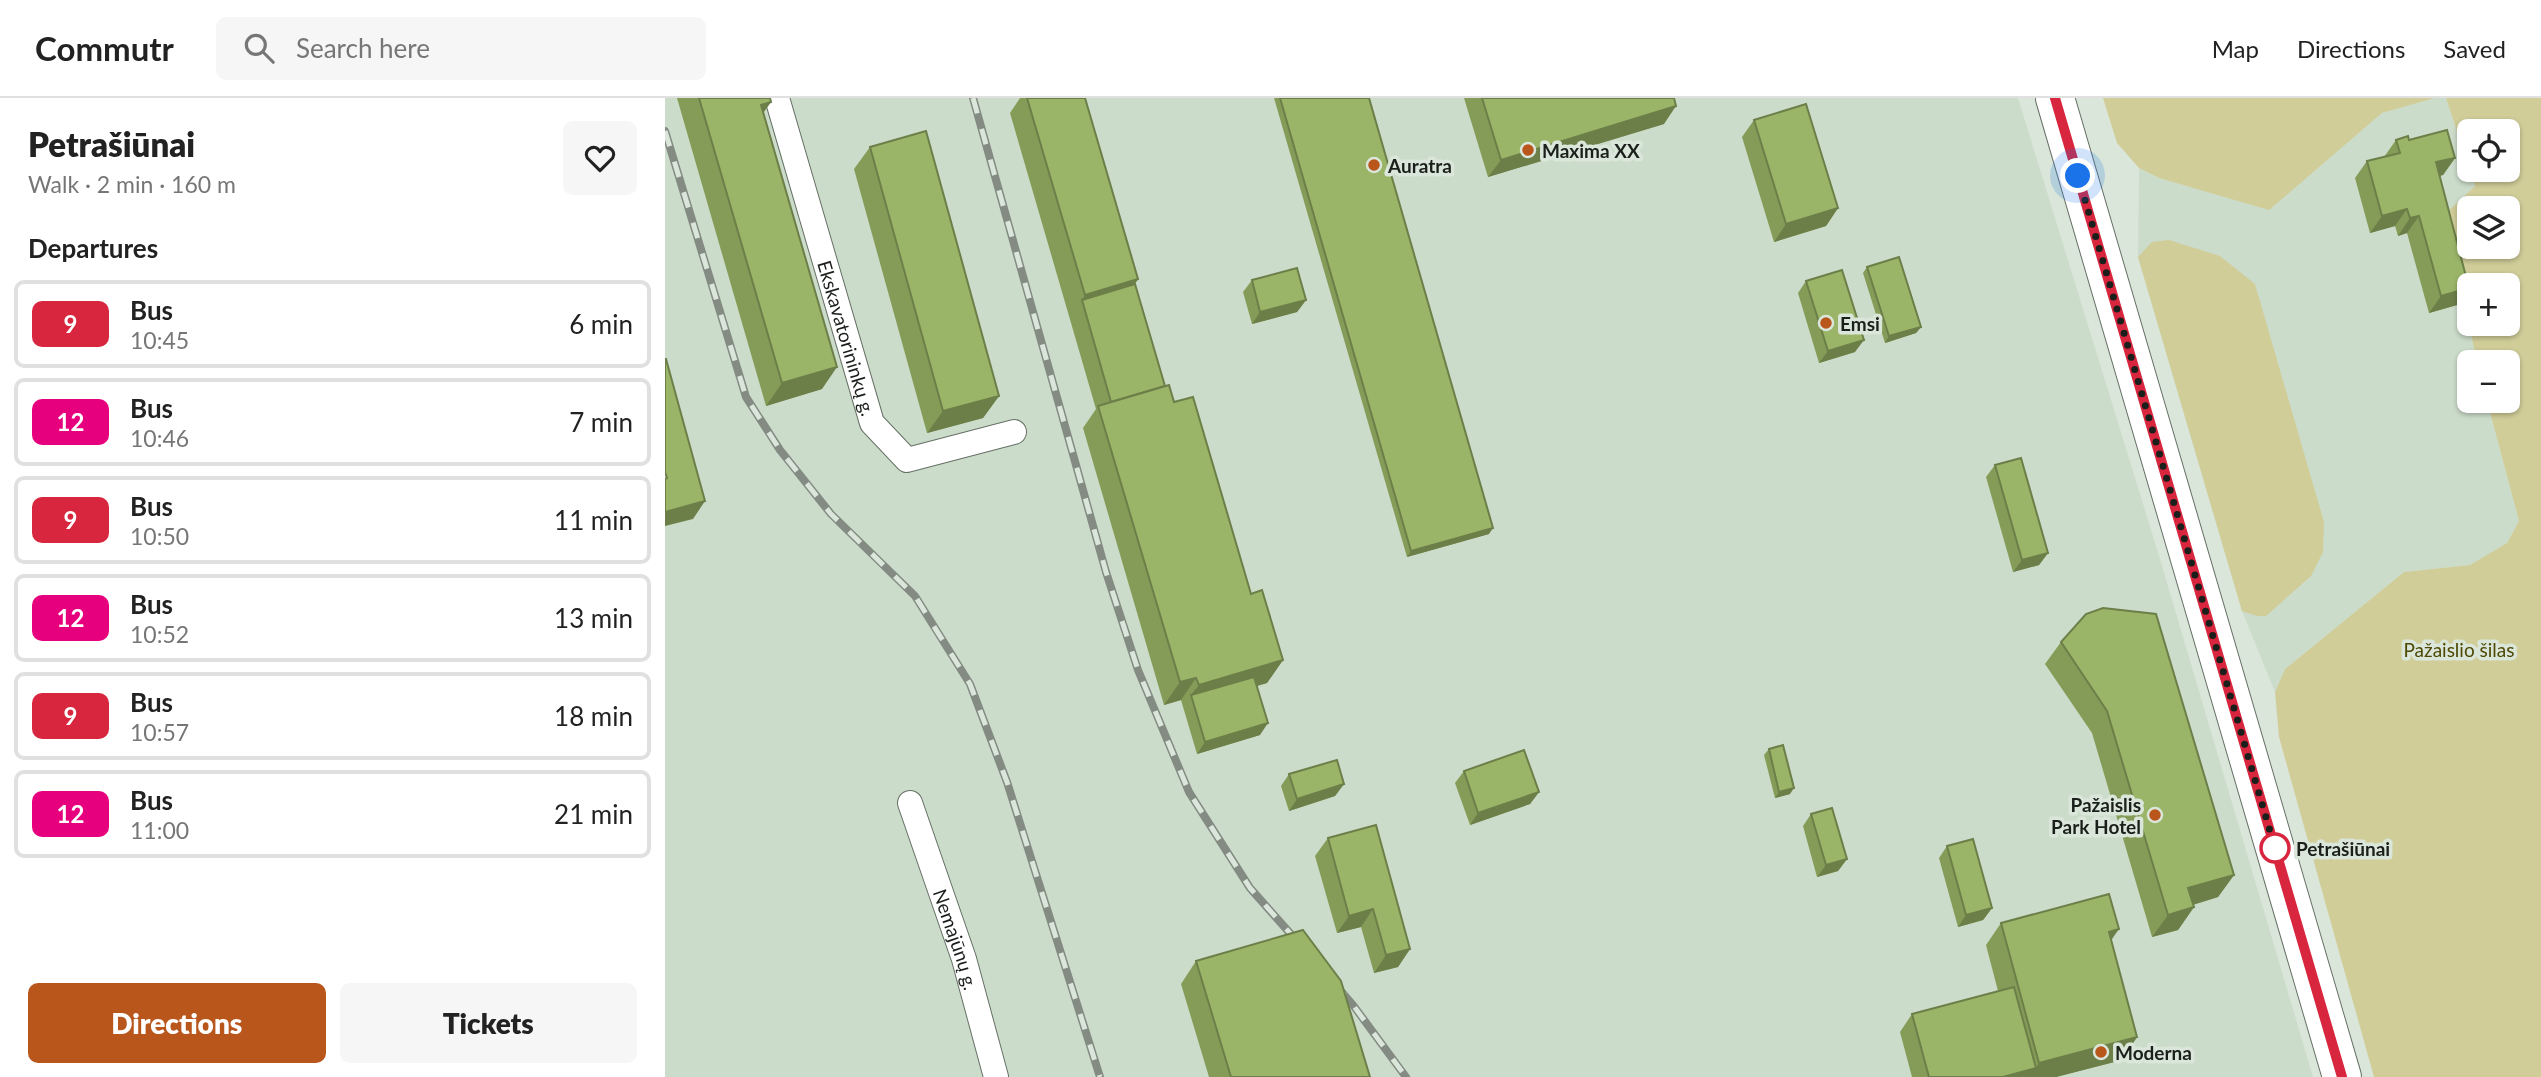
<!DOCTYPE html>
<html lang="en">
<head>
<meta charset="utf-8">
<style>
  body { margin:0; font-family:Lato,sans-serif; background:#f6f6f6; color:#222; height:100vh; display:flex; flex-direction:column; font-size:26px; white-space:nowrap }
  * { box-sizing:border-box; margin:0 }
  p { font-size:23px; color:#767676 }
  .icon { flex:none; width:38px; height:38px; fill:none; stroke:currentColor; stroke-width:2; stroke-linecap:round; stroke-linejoin:round }
  .map { position:relative; flex:1; overflow:hidden }
  .sheet { display:flex; flex-direction:column; background:#fff; width:665px }
  .sheet>* { flex:none }
  .badge { padding:0 14px; border-radius:10px; font-size:24px; line-height:46px }
  .buttons { position:absolute; left:1792px; top:21px; display:grid; gap:14px }
  .buttons a { display:grid; place-items:center; width:63px; height:63px; border-radius:10px; background:#fff; box-shadow:0 2px 5px #0004; font-size:35px }
  .you { position:absolute; width:35px; height:35px; margin:-18px; border:5px solid #fff; border-radius:50%; background:#1a73e8; box-shadow:0 0 0 10px #1a73e833 }
  .map>.badge { position:absolute; translate:-50% -50%; box-shadow:0 0 0 4px #fff }
  h2 { padding:0 28px; font-size:26px; line-height:63px }
  .round { display:grid; place-items:center; flex:none; width:74px; height:74px; border-radius:10px; background:#f6f6f6 }
  .overview { display:flex; align-items:center; justify-content:space-between; height:119px; padding:0 28px }
  h1 { font-size:33px; font-weight:800; line-height:52px }
  .button { display:flex; gap:14px; margin-top:auto; padding:14px 28px }
  .button a { flex:1; height:80px; border-radius:10px; background:#b9561c; color:#fff; font-size:28px; font-weight:800; line-height:80px; text-align:center }
  .button a+a { background:#f6f6f6; color:#222 }
  ul { padding:0; list-style:none }
  li { display:flex; align-items:center; gap:21px; height:88px; margin:0 14px 10px; padding:0 14px; border:4px solid #e0e0e0; border-radius:10px }
  li div { flex:1 }
  li b { display:block; font-size:26px }
  li em { font-style:normal }
  li .badge { min-width:77px; font-weight:700; text-align:center }
  header { display:flex; align-items:center; gap:42px; box-sizing:border-box; height:98px; padding:0 35px; background:#fff; border-bottom:2px solid #e0e0e0 }
  header strong { font-size:33px }
  nav { display:flex; gap:38px; margin-inline-start:auto; font-size:24px }
  .search { width:490px; height:63px; background:#f6f6f6; display:flex; align-items:center; gap:18px; box-sizing:border-box; padding:0 24px; border-radius:10px; color:#767676; font-size:26px }
  main { display:flex; flex:1; min-height:0 }
  .map>svg:first-child { display:block }
</style>
</head>
<body>
<header>
<strong>Commutr</strong>
<div class="search"><svg class="icon" aria-label="search" viewBox="0 0 24 24"><circle cx="10" cy="10" r="6"/><path d="M15 15l6 6"/></svg>Search here</div>
<nav><a>Map</a><a>Directions</a><a>Saved</a></nav>
</header>
<main>
<section class="sheet">
<div class="overview"><div><h1>Petrašiūnai</h1><p>Walk · 2 min · 160 m</p></div><a class="round"><svg class="icon" aria-label="heart" viewBox="0 0 24 24"><path d="M12 20l-8-8c-3-5 5-10 8-4 3-6 11-1 8 4z"/></svg></a></div>
<h2>Departures</h2>
<ul>
<li><span class="badge" style="background:#d7263d;color:#fff">9</span><div><b>Bus</b><p>10:45</p></div><em>6 min</em></li>
<li><span class="badge" style="background:#e6007e;color:#fff">12</span><div><b>Bus</b><p>10:46</p></div><em>7 min</em></li>
<li><span class="badge" style="background:#d7263d;color:#fff">9</span><div><b>Bus</b><p>10:50</p></div><em>11 min</em></li>
<li><span class="badge" style="background:#e6007e;color:#fff">12</span><div><b>Bus</b><p>10:52</p></div><em>13 min</em></li>
<li><span class="badge" style="background:#d7263d;color:#fff">9</span><div><b>Bus</b><p>10:57</p></div><em>18 min</em></li>
<li><span class="badge" style="background:#e6007e;color:#fff">12</span><div><b>Bus</b><p>11:00</p></div><em>21 min</em></li>
</ul>
<div class="button"><a>Directions</a><a>Tickets</a></div>
</section>
<div class="map">
<svg width="1876" height="979" viewBox="0 0 1876 979">
  <rect width="100%" height="100%" fill="#dbe6da"/>
  <g fill="#ccdcca">
    <polygon points="0,0 1353,0 1495,461 1648,979 0,979"/>
    <polygon points="1770,0 1781,0 1810,88 1780,116 1812,264 1804,264 1804,303 1822,303 1854,423 1842,445 1805,467 1739,474 1620,571 1610,594 1577,513 1473,159 1474,70 1494,80 1604,111 1717,15"/>
  </g>
  <g fill="#d0cd99" fill-rule="evenodd">
    <polygon points="1438,0 1770,0 1717,15 1604,112 1494,80 1474,70 1452,45"/>
    <path d="M1781,0H1876V979H1709L1614,639L1610,594L1620,571L1739,474L1805,467L1842,445L1854,423L1822,303H1843V264H1812L1780,116L1810,88L1805,72H1843V33H1804V70ZM1804,110H1843V149H1804ZM1804,187H1843V226H1804Z"/>
    <polygon points="1504,142 1555,158 1590,186 1659,424 1658,454 1646,478 1601,518 1592,518 1577,513 1473,159 1487,144"/>
  </g>
  <g fill="none" stroke-linecap="round" stroke-linejoin="round">
    <defs>
      <g id="minor">
        <path id="s1" d="M112,0L207,325L242,362L349,334"/>
        <path id="s2" d="M245,705L299,861L331,979"/>
      </g>
      <polyline id="primary" points="1390,0 1677,979"/>
    </defs>
    <use href="#minor" stroke="#667066" stroke-width="26"/>
    <use href="#primary" stroke="#667066" stroke-width="40"/>
    <use href="#minor" stroke="#fff" stroke-width="24"/>
    <use href="#primary" stroke="#fff" stroke-width="38"/>
    <defs>
      <g id="rail">
        <polyline points="308,0 441,474 473,572 524,694 585,790 639,851"/>
        <polyline points="0,33 81,299 115,352 166,416 250,498 305,586 342,684 435,979"/>
        <polyline points="669,885 688,907 741,979"/>
      </g>
    </defs>
    <use href="#rail" stroke="#838b83" stroke-width="8"/>
    <use href="#rail" stroke="#dbe6da" stroke-width="5" stroke-dasharray="16" stroke-linecap="butt"/>
  </g>
  <g fill="#859c59">
    <polygon points="12,0 105,0 106,4 98,15 157,291 101,308"/>
    <polygon points="355,0 420,0 473,181 470,186 500,288 509,304 586,496 618,562 602,585 592,588 595,637 532,656 516,602 499,607 418,330 431,311 345,15"/>
    <polygon points="609,0 704,0 824,436 742,459"/>
    <polygon points="799,0 1009,0 999,26 823,79"/>
    <polygon points="1089,22 1173,110 1161,128 1109,144 1077,39"/>
    <polygon points="1731,42 1744,42 1790,60 1778,77 1774,78 1804,190 1792,207 1764,215 1742,135 1733,138 1730,128 1705,135 1690,80 1702,63 1719,59"/>
    <polygon points="205,49 334,298 318,320 262,335 189,71"/>
    <polygon points="1202,169 1256,229 1251,235 1220,245 1198,175"/>
    <polygon points="587,182 641,202 632,214 587,226 578,194"/>
    <polygon points="1141,183 1190,254 1154,265 1133,195"/>
    <polygon points="1330,367 1383,455 1374,467 1348,474 1321,379"/>
    <polygon points="1396,544 1569,777 1553,799 1528,807 1529,809 1513,832 1487,839 1427,635 1380,566"/>
    <polygon points="1104,651 1125,696 1110,700 1099,657"/>
    <polygon points="799,673 874,694 865,706 805,727 790,685"/>
    <polygon points="624,676 679,686 670,698 624,713 616,688"/>
    <polygon points="1146,716 1182,761 1173,773 1152,779 1138,728"/>
    <polygon points="663,740 745,851 733,869 709,875 696,829 672,835 650,758"/>
    <polygon points="1282,748 1327,810 1318,822 1293,829 1274,760"/>
    <polygon points="1336,825 1446,842 1472,939 1457,962 1391,979 1247,979 1235,934 1247,916 1333,893 1321,847"/>
    <polygon points="531,863 705,979 544,979 516,886"/>
  </g>
  <g fill="#6c7f49">
    <polygon points="106,4 90,26 96,7"/>
    <polygon points="1011,8 999,26 823,79 836,62"/>
    <polygon points="1790,60 1778,77 1758,82 1771,64"/>
    <polygon points="1173,110 1161,128 1109,144 1121,126"/>
    <polygon points="1742,111 1730,128 1705,135 1717,118"/>
    <polygon points="1754,118 1742,135 1733,138 1745,120"/>
    <polygon points="473,181 458,204 417,202 420,197"/>
    <polygon points="1804,190 1792,207 1764,215 1776,198"/>
    <polygon points="641,202 632,214 587,226 595,214"/>
    <polygon points="1256,229 1251,235 1220,245 1224,238"/>
    <polygon points="1199,242 1190,254 1154,265 1163,253"/>
    <polygon points="172,269 157,291 101,308 117,285"/>
    <polygon points="334,298 318,320 262,335 278,313"/>
    <polygon points="40,403 28,421 0,428 0,414"/>
    <polygon points="828,430 824,436 742,459 746,453"/>
    <polygon points="1383,455 1374,467 1348,474 1357,462"/>
    <polygon points="618,562 602,585 529,606 526,597 534,587"/>
    <polygon points="531,580 516,602 499,607 515,584"/>
    <polygon points="603,625 595,637 532,656 540,644"/>
    <polygon points="679,686 670,698 624,713 632,701"/>
    <polygon points="1129,690 1125,696 1110,700 1114,694"/>
    <polygon points="874,694 865,706 805,727 813,715"/>
    <polygon points="1182,761 1173,773 1152,779 1161,767"/>
    <polygon points="1569,777 1553,799 1507,813 1523,790"/>
    <polygon points="1529,809 1513,832 1487,839 1503,817"/>
    <polygon points="1327,810 1318,822 1293,829 1301,817"/>
    <polygon points="708,811 696,829 672,835 684,818"/>
    <polygon points="1454,831 1438,854 1444,834"/>
    <polygon points="745,851 733,869 709,875 721,857"/>
    <polygon points="1472,939 1457,962 1391,979 1338,979 1371,970 1374,965"/>
  </g>
  <g fill="#9bb568" stroke="#6c7f49" stroke-width="2">
    <polygon points="34,0 105,0 106,4 96,7 172,269 117,285"/>
    <polygon points="362,0 420,0 473,181 420,197"/>
    <polygon points="615,0 704,0 828,430 746,453"/>
    <polygon points="817,0 1009,0 1011,8 836,62"/>
    <polygon points="1141,6 1173,110 1121,126 1089,22"/>
    <polygon points="1782,32 1790,60 1771,64 1804,190 1776,198 1754,118 1745,120 1742,111 1717,118 1702,63 1735,55 1731,42 1743,38 1744,42"/>
    <polygon points="261,33 334,298 278,313 205,49"/>
    <polygon points="1234,159 1256,229 1224,238 1202,169"/>
    <polygon points="632,170 641,202 595,214 587,182"/>
    <polygon points="1177,172 1199,242 1163,253 1141,183"/>
    <polygon points="470,186 500,288 446,304 417,202"/>
    <polygon points="0,261 1,261 40,403 0,414 0,381 2,380 0,374"/>
    <polygon points="504,287 509,304 528,299 586,496 597,492 618,562 534,587 531,580 515,584 433,308"/>
    <polygon points="1356,360 1383,455 1357,462 1330,367"/>
    <polygon points="1438,510 1491,516 1569,777 1523,790 1529,809 1503,817 1442,613 1396,544 1421,516"/>
    <polygon points="589,579 603,625 540,644 526,597"/>
    <polygon points="1118,647 1129,690 1114,694 1104,651"/>
    <polygon points="859,652 874,694 813,715 799,673"/>
    <polygon points="672,662 679,686 632,701 624,676"/>
    <polygon points="1167,710 1182,761 1161,767 1146,716"/>
    <polygon points="711,727 745,851 721,857 708,811 684,818 663,740"/>
    <polygon points="1308,741 1327,810 1301,817 1282,748"/>
    <polygon points="1444,796 1454,831 1444,834 1472,939 1374,965 1336,825"/>
    <polygon points="638,832 676,883 705,979 566,979 531,863"/>
    <polygon points="1349,889 1371,970 1338,979 1264,979 1247,916"/>
  </g>
  <g fill="none" stroke-linecap="round" stroke-linejoin="round">
    <defs>
      <polyline id="line" points="1390,0 1677,979"/>
    </defs>
    <use href="#line" stroke="#fff" stroke-width="16"/>
    <use href="#line" stroke="#d7263d" stroke-width="10"/>
    <polyline stroke="#1b1f1b" stroke-width="7" stroke-dasharray="0 12.6" points="1413,78 1610,750"/>
  </g>
  <g fill="#b9561c" stroke="#dbe6da" stroke-width="2.5">
    <circle cx="863" cy="52" r="7"/>
    <circle cx="709" cy="67" r="7"/>
    <circle cx="1161" cy="225" r="7"/>
    <circle cx="1490" cy="717" r="7"/>
    <circle cx="1436" cy="954" r="7"/>
  </g>
  <circle fill="#fff" stroke="#d7263d" stroke-width="3.5" cx="1610" cy="750" r="14"/>
  <g text-anchor="middle" dominant-baseline="central" stroke-width="7" stroke-linejoin="round" paint-order="stroke">
    <g font-size="19" font-weight="bold" fill="#1b1f1b" stroke="#dbe6da" text-anchor="start">
      <text x="877" y="52">Maxima XX</text>
      <text x="723" y="67">Auratra</text>
      <text x="1175" y="225">Emsi</text>
      <text x="1476" y="706" text-anchor="end">Pažaislis<tspan x="1476" dy="22">Park Hotel</tspan></text>
      <text x="1450" y="954">Moderna</text>
    </g>
    <g font-size="19" fill="#1b1f1b" stroke="#dbe6da">
      <text stroke="none"><textPath href="#s1" startOffset="250">Ekskavatorininkų g.</textPath></text>
      <text stroke="none"><textPath href="#s2" startOffset="144">Nemajūnų g.</textPath></text>
    </g>
    <g font-size="19" fill="#4e4804" stroke="#dbe6da">
      <text x="1794" y="551">Pažaislio šilas</text>
    </g>
    <g font-size="19" font-weight="bold" fill="#1b1f1b" stroke="#dbe6da" text-anchor="start">
      <text x="1631" y="750">Petrašiūnai</text>
    </g>
  </g>
</svg>
<div class="buttons">
<a><svg class="icon" aria-label="locate" viewBox="0 0 24 24"><circle cx="12" cy="12" r="6"/><path d="M12 2v4M12 18v4M2 12h4M18 12h4"/></svg></a>
<a><svg class="icon" aria-label="layers" viewBox="0 0 24 24"><path d="M12 4l9 5-9 5-9-5zM3 14l9 5 9-5"/></svg></a>
<a>+</a>
<a>−</a>
</div>
<div class="you" style="left:1413px;top:78px"></div>
</div>
</main>
</body>
</html>
